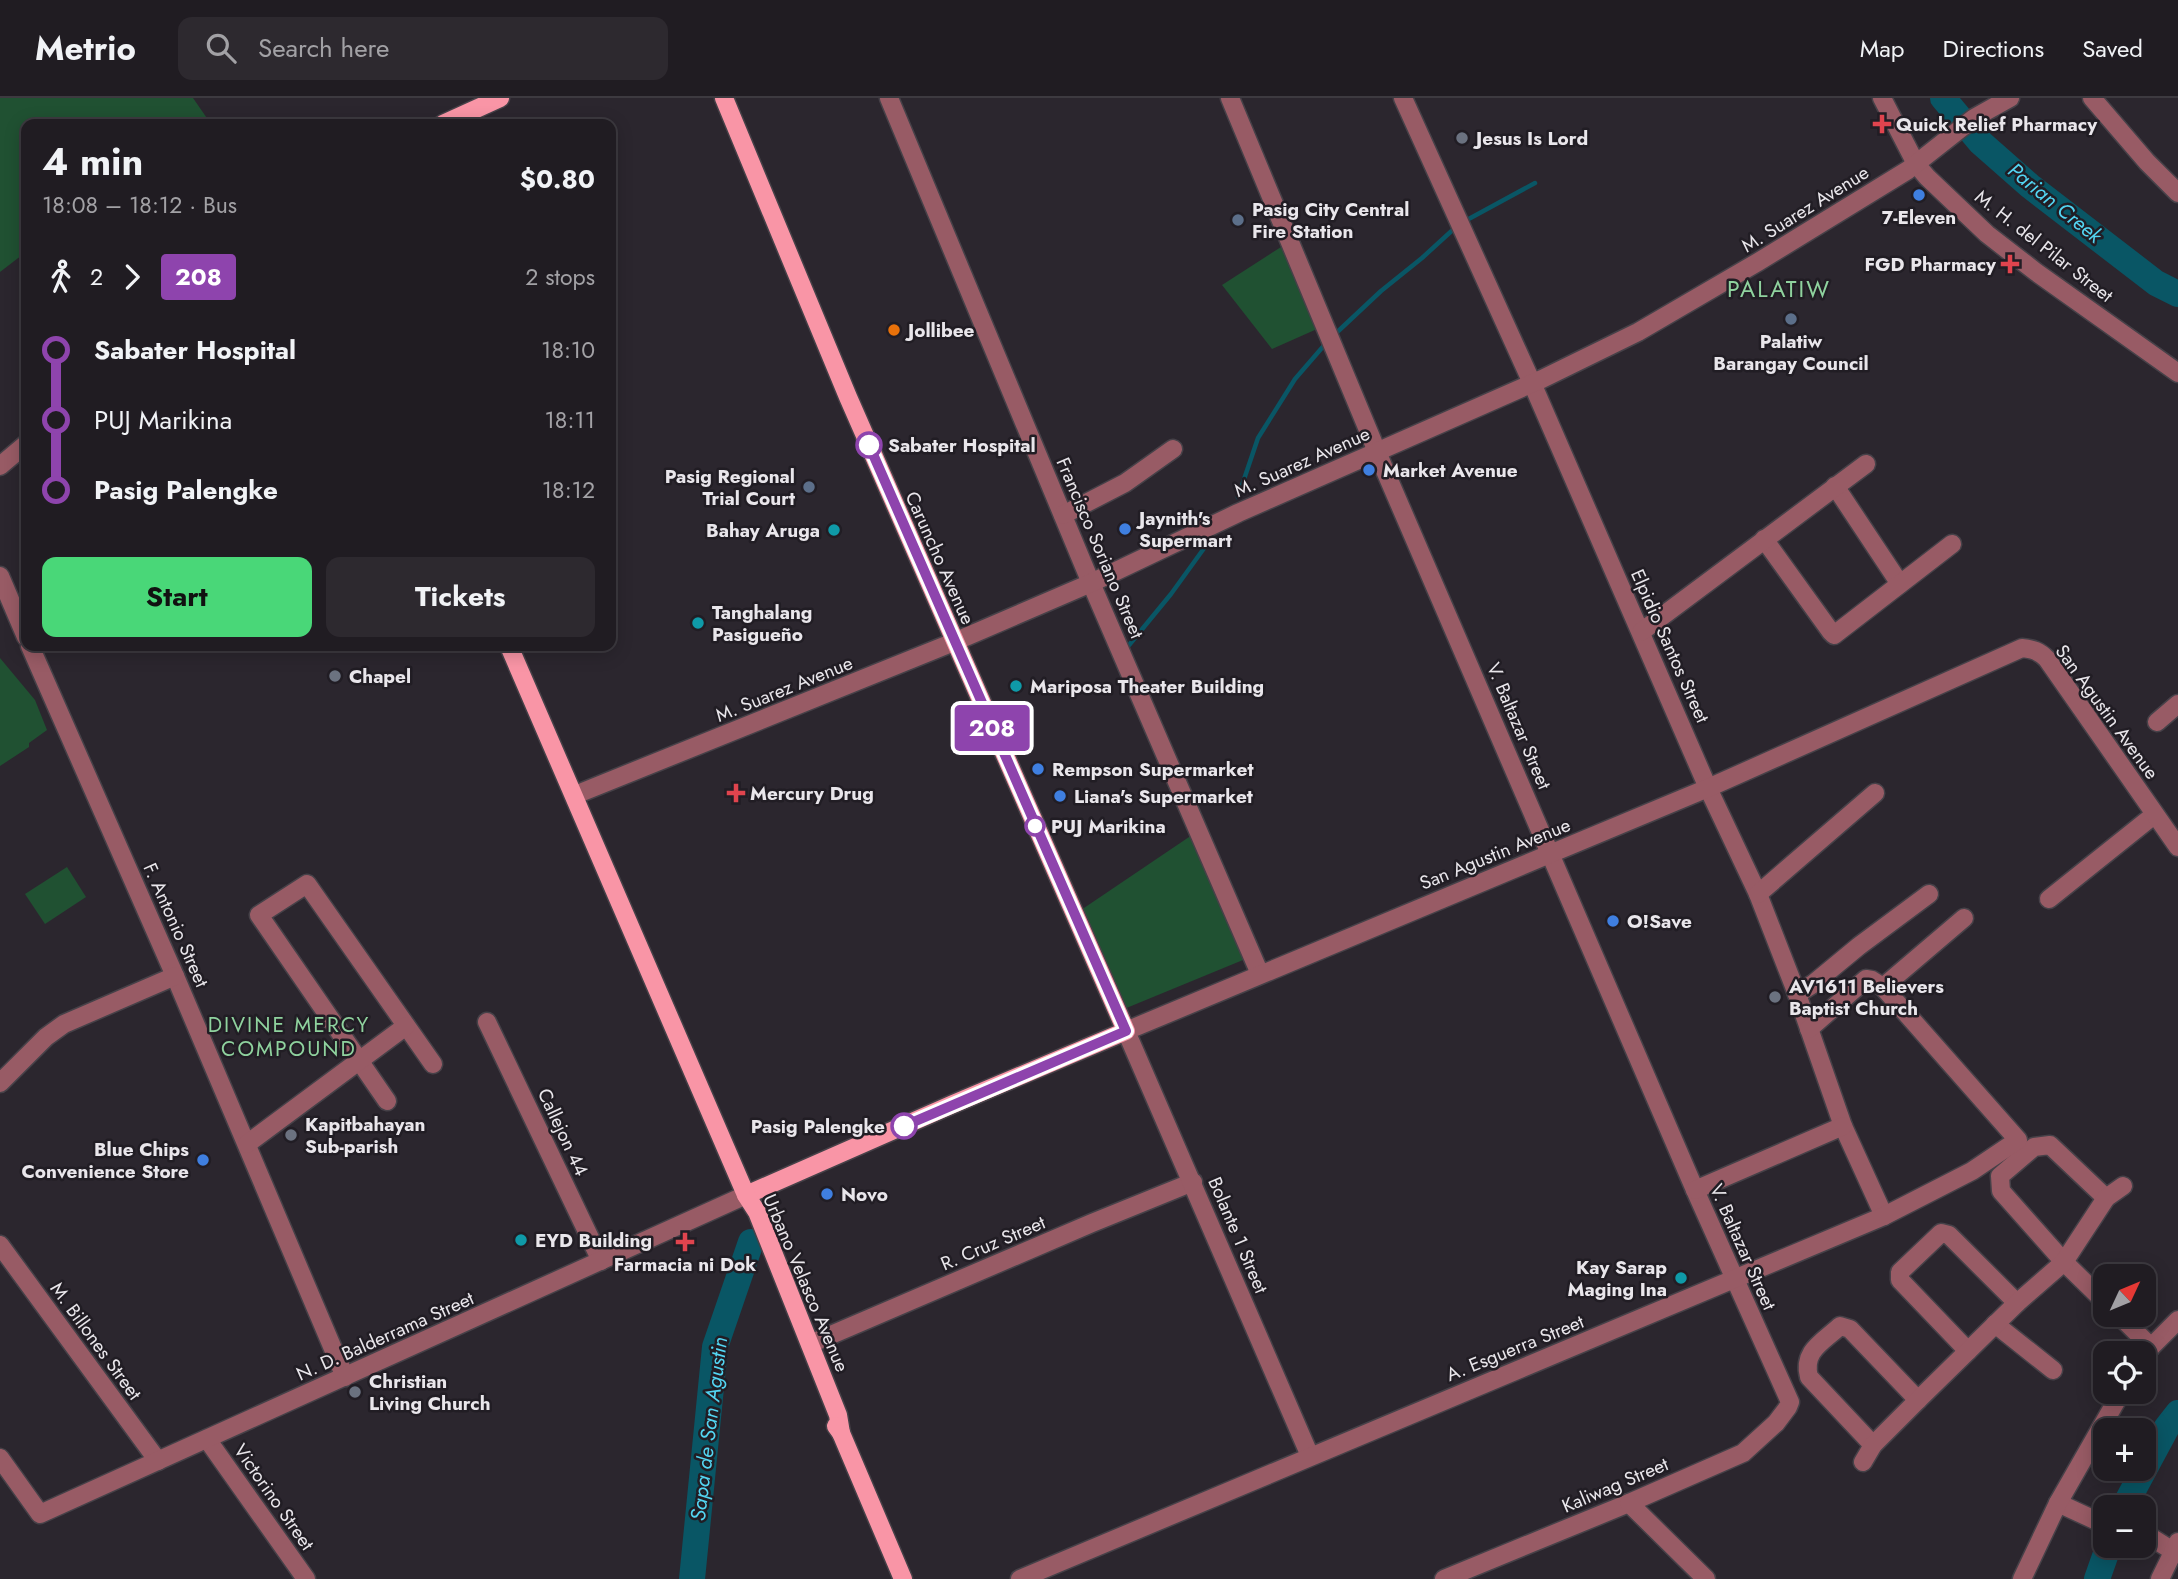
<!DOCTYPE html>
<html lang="en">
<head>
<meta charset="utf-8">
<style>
  body { margin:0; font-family:Jost,sans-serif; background:#2d292f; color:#f1f3f6; height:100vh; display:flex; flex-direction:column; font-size:26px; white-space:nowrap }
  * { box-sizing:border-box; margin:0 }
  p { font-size:23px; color:#a2a1a5 }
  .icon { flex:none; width:38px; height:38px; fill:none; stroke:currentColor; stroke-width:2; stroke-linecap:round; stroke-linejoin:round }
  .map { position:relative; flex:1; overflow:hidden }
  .drawer { position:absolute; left:21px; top:21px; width:595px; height:532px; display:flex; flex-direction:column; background:#201c22; border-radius:14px; box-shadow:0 4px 18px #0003,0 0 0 2px #3d3a40 }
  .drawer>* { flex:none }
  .badge { padding:0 14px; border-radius:5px; font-size:24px; line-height:46px }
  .needle { width:46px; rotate:46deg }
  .buttons { position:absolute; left:2093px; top:1166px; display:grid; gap:14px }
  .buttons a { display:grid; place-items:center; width:63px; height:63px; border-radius:14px; background:#201c22; box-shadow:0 4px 18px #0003,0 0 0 2px #3d3a40; font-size:35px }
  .map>.badge { position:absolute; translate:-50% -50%; box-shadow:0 0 0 4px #fff }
  .legs { display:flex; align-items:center; gap:10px; height:77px; padding:0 21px; font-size:23px }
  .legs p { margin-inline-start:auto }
  .head { display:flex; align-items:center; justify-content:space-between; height:119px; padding:0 21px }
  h1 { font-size:38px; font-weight:700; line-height:52px }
  .action { display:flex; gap:14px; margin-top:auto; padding:14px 21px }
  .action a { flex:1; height:80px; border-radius:14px; background:#49d778; color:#111; font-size:28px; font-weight:700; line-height:80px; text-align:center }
  .action a+a { background:#2d292f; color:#f1f3f6 }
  ul { padding:0 21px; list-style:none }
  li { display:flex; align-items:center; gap:24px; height:70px; font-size:26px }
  li i { display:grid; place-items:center; width:10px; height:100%; margin:0 9px; background:currentColor }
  li i::after { content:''; width:18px; height:18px; margin:-9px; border:5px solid; border-radius:50%; background:#201c22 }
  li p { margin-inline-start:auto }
  li:first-child i { background:linear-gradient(#0000 50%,currentColor 0) }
  li:last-child i { background:linear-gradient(currentColor 50%,#0000 0) }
  header { display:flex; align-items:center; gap:42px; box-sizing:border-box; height:98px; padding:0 35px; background:#201c22; border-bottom:2px solid #3d3a40 }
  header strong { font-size:33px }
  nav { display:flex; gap:38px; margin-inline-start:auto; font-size:24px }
  .search { width:490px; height:63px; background:#2d292f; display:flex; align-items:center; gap:18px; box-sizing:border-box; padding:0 24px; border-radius:14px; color:#a2a1a5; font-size:26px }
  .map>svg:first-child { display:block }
</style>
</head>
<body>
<header>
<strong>Metrio</strong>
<div class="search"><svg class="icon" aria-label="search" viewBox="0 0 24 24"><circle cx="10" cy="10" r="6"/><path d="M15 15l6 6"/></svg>Search here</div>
<nav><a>Map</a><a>Directions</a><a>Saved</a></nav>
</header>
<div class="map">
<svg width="2178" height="1481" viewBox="0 0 2178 1481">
  <rect width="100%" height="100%" fill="#2b262e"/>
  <g fill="#205132">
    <polygon points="0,0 193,0 211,26 26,26 26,154 0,174"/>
    <polygon points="1281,149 1317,231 1272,251 1222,187"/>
    <polygon points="0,560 35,602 47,632 29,645 29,649 0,668"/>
    <polygon points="1192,737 1243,862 1124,911 1081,812"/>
    <polygon points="67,769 86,799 45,826 25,796"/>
  </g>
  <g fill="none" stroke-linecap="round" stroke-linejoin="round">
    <g stroke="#095665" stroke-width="4.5">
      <polyline points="1465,123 1535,85"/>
      <polyline points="1333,238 1381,193 1422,160 1457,128"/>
      <polyline points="1238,399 1258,340 1295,281 1327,244"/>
      <polyline points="1125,552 1171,496 1210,442"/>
    </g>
    <g stroke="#095665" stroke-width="26">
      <polyline points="1943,0 1980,44 2030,88 2156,185 2178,196"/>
      <polyline points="2124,1409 2167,1329 2178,1315"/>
      <polyline points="692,1481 715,1249 751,1144"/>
      <polyline points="2097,1481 2109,1447"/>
    </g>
    <defs>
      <g id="minor">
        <polyline points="889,0 1091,485 1260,876"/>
        <polyline points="1230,0 1383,368 1695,1092 1790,1304 1788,1309 1776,1325 1743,1355 1629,1405 1444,1481"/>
        <polyline points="1403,0 1532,285 1708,690 1758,796 1797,896 1843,1028 1884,1118"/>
        <polyline points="1882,0 1916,66 1927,79 1987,136 2036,174 2178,275"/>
        <polyline points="2092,0 2147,64 2178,95"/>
        <polyline points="0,368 26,346"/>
        <polyline points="1835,388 1900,486"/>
        <polyline points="1063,417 1125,385 1173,351"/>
        <polyline points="1764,441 1831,534 1834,537 1952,446"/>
        <polyline points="0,478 26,539"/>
        <polyline points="1641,534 1866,366"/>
        <polyline points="30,548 175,878 345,1279"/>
        <polyline points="2157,624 2178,606"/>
        <polyline points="575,697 954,544 1091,485 1238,415 1542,281 1638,234 1758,164 1908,72 1974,20 2010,0"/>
        <polyline points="1758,796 1875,695"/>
        <polyline points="2049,801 2154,717"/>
        <polyline points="1883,889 1964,820"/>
        <polyline points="1797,896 1813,886 1859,848 1929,796"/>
        <polyline points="487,924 601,1163"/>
        <polyline points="0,985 46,939 64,926 175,878"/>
        <polyline points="387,1003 259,817 307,786 433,966"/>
        <polyline points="247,1046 406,928"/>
        <polyline points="1695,1092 1843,1028"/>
        <polyline points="0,1147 158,1363"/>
        <polyline points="2105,1204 2064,1164 2001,1093 2000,1078 2034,1049 2050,1047 2106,1100"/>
        <polyline points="2118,1216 2151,1249"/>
        <polyline points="1995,1226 2053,1272"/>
        <polyline points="810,1246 1092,1125 1193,1084"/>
        <polyline points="1968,1253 1900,1182 1900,1174 1941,1135 1949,1137 2017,1205"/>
        <polyline points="2144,1259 2151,1249 2178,1222"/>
        <polyline points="207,1341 306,1481"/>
        <path d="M1873,1347L1809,1279C1802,1253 1823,1244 1840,1228L1850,1231L1918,1302"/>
        <path d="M1310,1358L1126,933L1708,690L2022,550C2033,551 2039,553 2047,561L2178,749"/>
        <polyline points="0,1360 40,1416 746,1097"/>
        <polyline points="1863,1364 1873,1347 1918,1302 2017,1205 2064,1164 2106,1100 2123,1088"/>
        <polyline points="1629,1405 1706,1481"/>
        <polyline points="2058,1405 2099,1424 2105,1431"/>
        <polyline points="2144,1435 2178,1456"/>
        <polyline points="1020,1481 1884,1118 1972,1073 2018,1042 1883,889 1872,882 1866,881 1809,931"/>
        <polyline points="2022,1481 2058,1405 2122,1293"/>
        <polyline points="2160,1481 2178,1444"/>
      </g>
      <g id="major">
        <polyline points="724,0 848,299 1126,933 953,1006 746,1097"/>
        <polyline points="443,26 500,0"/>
        <polyline points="509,548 746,1097 757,1114 838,1317 841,1335"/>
        <polyline points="836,1328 841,1335 903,1481"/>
      </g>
    </defs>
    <use href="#minor" stroke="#464148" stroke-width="21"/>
    <use href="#major" stroke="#464148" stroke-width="21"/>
    <use href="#minor" stroke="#985b65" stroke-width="18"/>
    <use href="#major" stroke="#f995a6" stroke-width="18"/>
  </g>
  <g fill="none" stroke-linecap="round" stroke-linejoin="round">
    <defs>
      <polyline id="line-1" points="869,347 1126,933 904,1028"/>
    </defs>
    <use href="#line-1" stroke="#fff" stroke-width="16"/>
    <use href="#line-1" stroke="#8e44ad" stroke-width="10"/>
  </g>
  <g fill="#e0444e" stroke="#211d24" stroke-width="2.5">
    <path d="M1878.5 15.5h7v7h7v7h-7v7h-7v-7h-7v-7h7z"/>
    <path d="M2006.5 155.5h7v7h7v7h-7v7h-7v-7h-7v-7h7z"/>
    <path d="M732.5 684.5h7v7h7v7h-7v7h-7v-7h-7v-7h7z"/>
    <path d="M681.5 1133.5h7v7h7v7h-7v7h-7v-7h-7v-7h7z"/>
  </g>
  <g fill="#6b7280" stroke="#211d24" stroke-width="2.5">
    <circle cx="1462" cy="40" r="7"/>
    <circle cx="335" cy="578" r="7"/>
    <circle cx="1775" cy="899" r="7"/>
    <circle cx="291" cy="1037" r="7"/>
    <circle cx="355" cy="1294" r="7"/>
  </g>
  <g fill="#3f7fe0" stroke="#211d24" stroke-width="2.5">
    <circle cx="1919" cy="97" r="7"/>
    <circle cx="1369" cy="372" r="7"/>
    <circle cx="1125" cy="431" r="7"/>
    <circle cx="1038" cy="671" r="7"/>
    <circle cx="1060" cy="698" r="7"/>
    <circle cx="1613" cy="823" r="7"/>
    <circle cx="203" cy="1062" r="7"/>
    <circle cx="827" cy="1096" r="7"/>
  </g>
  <g fill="#5c6f8a" stroke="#211d24" stroke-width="2.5">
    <circle cx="1238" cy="122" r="7"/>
    <circle cx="1791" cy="221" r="7"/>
    <circle cx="809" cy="389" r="7"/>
  </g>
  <circle fill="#e8710a" stroke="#211d24" stroke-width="2.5" cx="894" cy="232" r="7"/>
  <g fill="#fff" stroke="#8e44ad" stroke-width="3.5">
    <circle cx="869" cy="347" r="12"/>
    <circle cx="1035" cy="728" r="9"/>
    <circle cx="904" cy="1028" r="12"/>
  </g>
  <g fill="#0f9aa8" stroke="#211d24" stroke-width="2.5">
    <circle cx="834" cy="432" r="7"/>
    <circle cx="698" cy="525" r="7"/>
    <circle cx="1016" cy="588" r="7"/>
    <circle cx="521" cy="1142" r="7"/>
    <circle cx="1681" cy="1180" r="7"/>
  </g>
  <g text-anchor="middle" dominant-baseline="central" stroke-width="5" stroke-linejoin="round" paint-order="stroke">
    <g font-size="19" font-weight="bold" fill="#e9e6eb" stroke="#211d24" text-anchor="start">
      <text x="1896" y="26">Quick Relief Pharmacy</text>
      <text x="1476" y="40">Jesus Is Lord</text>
      <text x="1252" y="111">Pasig City Central<tspan x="1252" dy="22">Fire Station</tspan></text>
      <text x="1919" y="119" text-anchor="middle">7-Eleven</text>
      <text x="1996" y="166" text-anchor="end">FGD Pharmacy</text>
      <text x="908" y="232">Jollibee</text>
      <text x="1791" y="243" text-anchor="middle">Palatiw<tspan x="1791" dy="22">Barangay Council</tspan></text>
      <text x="1383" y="372">Market Avenue</text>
      <text x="795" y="378" text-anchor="end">Pasig Regional<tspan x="795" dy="22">Trial Court</tspan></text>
      <text x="1139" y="420">Jaynith's<tspan x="1139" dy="22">Supermart</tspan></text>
      <text x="820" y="432" text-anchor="end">Bahay Aruga</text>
      <text x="712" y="514">Tanghalang<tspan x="712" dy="22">Pasigueño</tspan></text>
      <text x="349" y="578">Chapel</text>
      <text x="1030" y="588">Mariposa Theater Building</text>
      <text x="1052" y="671">Rempson Supermarket</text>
      <text x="750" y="695">Mercury Drug</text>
      <text x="1074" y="698">Liana's Supermarket</text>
      <text x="1627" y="823">O!Save</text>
      <text x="1789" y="888">AV1611 Believers<tspan x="1789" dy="22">Baptist Church</tspan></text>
      <text x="305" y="1026">Kapitbahayan<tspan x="305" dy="22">Sub-parish</tspan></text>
      <text x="189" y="1051" text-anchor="end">Blue Chips<tspan x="189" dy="22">Convenience Store</tspan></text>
      <text x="841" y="1096">Novo</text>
      <text x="535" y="1142">EYD Building</text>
      <text x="685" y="1166" text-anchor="middle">Farmacia ni Dok</text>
      <text x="1667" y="1169" text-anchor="end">Kay Sarap<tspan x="1667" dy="22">Maging Ina</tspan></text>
      <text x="369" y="1283">Christian<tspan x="369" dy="22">Living Church</tspan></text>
    </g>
    <g font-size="19" fill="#e9e6eb" stroke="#211d24">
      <text transform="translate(1805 111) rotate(-32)">M. Suarez Avenue</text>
      <text transform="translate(2044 148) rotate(38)">M. H. del Pilar Street</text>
      <text transform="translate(1302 364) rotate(-24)">M. Suarez Avenue</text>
      <text transform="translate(1100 450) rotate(67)">Francisco Soriano Street</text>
      <text transform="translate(940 460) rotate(66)">Caruncho Avenue</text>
      <text transform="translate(1670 548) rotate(66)">Elpidio Santos Street</text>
      <text transform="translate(784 591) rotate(-22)">M. Suarez Avenue</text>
      <text transform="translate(2107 614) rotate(54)">San Agustin Avenue</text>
      <text transform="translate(1519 628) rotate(67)">V. Baltazar Street</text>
      <text transform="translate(1495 756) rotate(-22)">San Agustin Avenue</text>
      <text transform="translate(176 827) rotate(66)">F. Antonio Street</text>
      <text transform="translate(563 1034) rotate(65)">Callejon 44</text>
      <text transform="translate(1238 1137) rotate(67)">Bolante 1 Street</text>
      <text transform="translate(993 1145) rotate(-23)">R. Cruz Street</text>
      <text transform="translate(1743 1149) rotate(66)">V. Baltazar Street</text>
      <text transform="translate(806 1185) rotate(67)">Urbano Velasco Avenue</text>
      <text transform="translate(385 1238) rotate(-24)">N. D. Balderrama Street</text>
      <text transform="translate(96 1243) rotate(54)">M. Billones Street</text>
      <text transform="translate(1515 1250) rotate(-22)">A. Esguerra Street</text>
      <text transform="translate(1615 1387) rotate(-23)">Kaliwag Street</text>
      <text transform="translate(274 1399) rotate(55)">Victorino Street</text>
    </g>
    <g font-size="19" font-weight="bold" fill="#e9e6eb" stroke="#211d24" text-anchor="start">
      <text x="888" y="347">Sabater Hospital</text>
      <text x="1051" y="728">PUJ Marikina</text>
      <text x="885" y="1028" text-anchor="end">Pasig Palengke</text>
    </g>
    <g font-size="21" font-style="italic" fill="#53d5f2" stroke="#211d24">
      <text transform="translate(2055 105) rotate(39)">Parian Creek</text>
      <text transform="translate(709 1331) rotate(-83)">Sapa de San Agustin</text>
    </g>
    <g font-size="21" letter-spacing="2" fill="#8fd29e" stroke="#211d24">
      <text x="289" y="927">DIVINE MERCY<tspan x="289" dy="24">COMPOUND</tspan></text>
    </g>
    <g font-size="23" letter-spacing="2" fill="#8fd29e" stroke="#211d24">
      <text x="1779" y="191">PALATIW</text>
    </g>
  </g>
</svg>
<div class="buttons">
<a><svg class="needle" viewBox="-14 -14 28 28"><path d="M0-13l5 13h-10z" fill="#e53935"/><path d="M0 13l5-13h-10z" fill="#a2a1a5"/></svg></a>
<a><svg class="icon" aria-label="locate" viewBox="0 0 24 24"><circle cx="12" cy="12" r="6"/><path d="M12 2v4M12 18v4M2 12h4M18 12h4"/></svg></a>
<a>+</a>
<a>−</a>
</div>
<b class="badge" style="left:992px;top:630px;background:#8e44ad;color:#fff">208</b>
<section class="drawer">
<div class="head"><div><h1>4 min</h1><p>18:08 – 18:12 · Bus</p></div><b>$0.80</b></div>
<div class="legs"><svg class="icon" aria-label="walk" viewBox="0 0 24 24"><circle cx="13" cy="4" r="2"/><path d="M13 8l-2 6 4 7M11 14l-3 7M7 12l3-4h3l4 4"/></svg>2<svg class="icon" aria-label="forward" viewBox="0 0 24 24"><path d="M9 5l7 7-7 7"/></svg><b class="badge" style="background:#8e44ad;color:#fff">208</b><p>2 stops</p></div>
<ul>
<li><i style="color:#8e44ad"></i><b>Sabater Hospital</b><p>18:10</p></li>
<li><i style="color:#8e44ad"></i><span>PUJ Marikina</span><p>18:11</p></li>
<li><i style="color:#8e44ad"></i><b>Pasig Palengke</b><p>18:12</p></li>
</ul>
<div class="action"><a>Start</a><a>Tickets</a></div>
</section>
</div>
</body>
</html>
